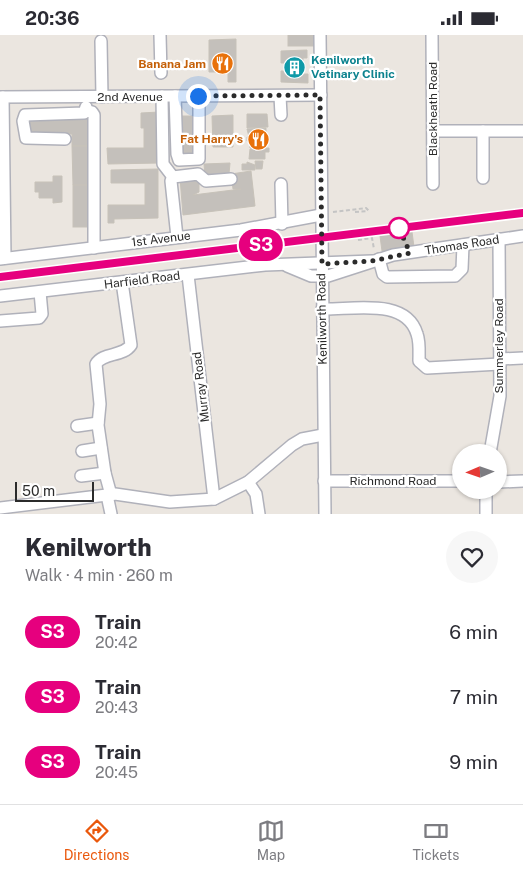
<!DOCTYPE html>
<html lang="en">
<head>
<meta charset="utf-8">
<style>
  body { margin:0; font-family:"Public Sans",sans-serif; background:#f7f7f7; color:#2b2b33; height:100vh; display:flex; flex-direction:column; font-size:19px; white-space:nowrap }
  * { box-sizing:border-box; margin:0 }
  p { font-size:16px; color:#7c7c81 }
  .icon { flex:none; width:28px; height:28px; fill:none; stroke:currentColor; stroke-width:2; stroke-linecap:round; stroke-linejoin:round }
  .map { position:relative; height:479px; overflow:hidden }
  .details { display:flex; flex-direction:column; background:#fff; flex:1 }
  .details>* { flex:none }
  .badge { padding:0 10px; border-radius:16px; font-size:18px; line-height:32px }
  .needle { width:32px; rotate:268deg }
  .buttons { position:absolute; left:452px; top:409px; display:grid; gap:10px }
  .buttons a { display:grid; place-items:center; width:55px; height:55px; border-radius:50%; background:#fff; box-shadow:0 1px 4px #0004; font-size:25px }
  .scale { position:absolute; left:15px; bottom:12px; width:79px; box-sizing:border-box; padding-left:5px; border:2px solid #2b2b2b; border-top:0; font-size:14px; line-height:18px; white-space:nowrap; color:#2b2b2b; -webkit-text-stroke:4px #fff; paint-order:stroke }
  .you { position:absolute; width:25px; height:25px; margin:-12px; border:4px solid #fff; border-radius:50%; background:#1a73e8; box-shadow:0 0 0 8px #1a73e833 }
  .map>.badge { position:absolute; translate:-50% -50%; box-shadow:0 0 0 2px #fff }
  .round { display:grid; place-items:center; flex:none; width:52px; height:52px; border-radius:26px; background:#f7f7f7 }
  .headline { display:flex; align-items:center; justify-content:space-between; height:85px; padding:0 25px }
  h1 { font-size:24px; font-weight:800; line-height:38px }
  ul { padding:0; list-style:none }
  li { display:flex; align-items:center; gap:15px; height:65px; padding:0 25px }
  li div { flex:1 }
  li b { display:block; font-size:19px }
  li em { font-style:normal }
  li .badge { min-width:55px; font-weight:700; text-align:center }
  .status { display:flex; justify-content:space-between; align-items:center; height:35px; padding:0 25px; background:#fff; direction:ltr }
  .status svg { height:14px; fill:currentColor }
  .tabs { display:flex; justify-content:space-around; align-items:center; height:70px; border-top:1px solid #e1e1e2; background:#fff; font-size:14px; color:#7c7c81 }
  .tabs a { display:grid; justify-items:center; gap:2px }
  .tabs .on { color:#ea580c }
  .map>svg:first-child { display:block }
</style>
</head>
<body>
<div class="status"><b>20:36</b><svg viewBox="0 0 49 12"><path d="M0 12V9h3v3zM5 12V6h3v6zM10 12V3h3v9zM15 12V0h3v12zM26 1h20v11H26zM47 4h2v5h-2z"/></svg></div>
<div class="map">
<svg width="523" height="479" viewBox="0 0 523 479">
  <rect width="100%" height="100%" fill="#ebe6e0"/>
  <g fill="#c4c0bb" stroke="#c7c2b9">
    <rect x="288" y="0" width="26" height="11"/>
    <polygon points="236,4 236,47 228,47 228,37 209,37 209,5"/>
    <polygon points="307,15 307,23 303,23 303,39 308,39 308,48 281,47 281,36 286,36 286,28 281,28 281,16"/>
    <polygon points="159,77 160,128 108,129 107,113 144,113 144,93 141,93 141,78"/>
    <polygon points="247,79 267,79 268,92 247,93"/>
    <polygon points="233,80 233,112 213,112 212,81"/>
    <rect x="179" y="81" width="16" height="41"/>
    <polygon points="25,82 88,82 88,111 72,111 72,99 25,99"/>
    <polygon points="266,93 266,113 250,113 249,106 247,106 247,102 249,102 247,94"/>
    <polygon points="72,111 89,111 89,150 73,150"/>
    <polygon points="269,113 269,117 265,117 265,124 249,124 250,114"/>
    <polygon points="255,126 263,126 262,134 256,134"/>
    <polygon points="247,127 255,130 255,135 242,135 242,129 247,129"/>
    <polygon points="230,128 229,139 205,141 204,129"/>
    <polygon points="158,134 158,183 114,184 114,188 108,188 108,170 145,170 145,148 111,148 111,135"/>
    <polygon points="251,136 255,171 183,180 180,143 199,141 199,157 193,160 241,154 233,154 231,139"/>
    <polygon points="53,141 62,141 62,167 53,168 53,163 39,163 39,157 35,157 35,147 53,147"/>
    <rect x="73" y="150" width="16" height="42"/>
    <polygon points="412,197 414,212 382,216 380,201"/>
  </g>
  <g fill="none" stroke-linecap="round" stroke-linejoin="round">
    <defs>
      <g id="minor">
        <polyline points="160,0 161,38"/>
        <polyline points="320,0 325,479"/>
        <polyline points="432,0 433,149"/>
        <polyline points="101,6 102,62"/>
        <polyline points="162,61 163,129 173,142"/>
        <polyline points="175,61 177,119 179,125 199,124 199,61"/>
        <polyline points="280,61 281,80"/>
        <polyline points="0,62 321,60"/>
        <polyline points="3,62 5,223"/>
        <polyline points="86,76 92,77 94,80 94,213"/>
        <polyline points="433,96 523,96"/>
        <polyline points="483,96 483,143"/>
        <polyline points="65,104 26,103 23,86 25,80 84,78 86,72"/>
        <polyline points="173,142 198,139 206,146 231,144"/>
        <polyline points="173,142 171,146 177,202"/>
        <polyline points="281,149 282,189"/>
        <polyline points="0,224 241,195 321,180"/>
        <polyline points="379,224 383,239 387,242 455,241 462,234 463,210"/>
        <polyline points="287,231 311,241 328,241 393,220 523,201"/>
        <polyline points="188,240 214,464"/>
        <polyline points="0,261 265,230 372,226"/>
        <path d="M322,274C352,275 406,262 417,299C420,307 419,318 419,326L427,333L500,329"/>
        <polyline points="0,286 39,283 42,279 40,257"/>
        <polyline points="500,324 523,323"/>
        <polyline points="77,391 98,388"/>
        <polyline points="82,416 101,413"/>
        <polyline points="490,418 500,361 499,204"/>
        <polyline points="81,441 105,438"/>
        <polyline points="324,446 461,446"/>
        <polyline points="248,447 256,459 259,479"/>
        <polyline points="499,447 523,446"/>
        <polyline points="486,455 486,479"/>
        <polyline points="107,460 111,479"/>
        <path d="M111,460L105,438L98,390L100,369L96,329C103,317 123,322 131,310L122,247"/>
        <polyline points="0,473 115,459 170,467 214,464 248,447 292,410 302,404 323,400"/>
      </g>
    </defs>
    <use href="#minor" stroke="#b0b1ba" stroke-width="14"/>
    <g stroke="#c4c4c4" stroke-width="2" stroke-dasharray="4 2.5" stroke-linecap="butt">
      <polyline points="333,177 366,173 369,176"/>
      <polyline points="355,177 368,176"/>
      <polyline points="358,205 372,203 374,214"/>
    </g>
    <use href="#minor" stroke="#fff" stroke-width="11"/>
    <polyline stroke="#a3a5b3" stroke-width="3" points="0,242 523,178"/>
  </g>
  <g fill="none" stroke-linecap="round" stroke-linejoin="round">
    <defs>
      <polyline id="line" points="0,242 523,178"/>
    </defs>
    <use href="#line" stroke="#fff" stroke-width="11"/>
    <use href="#line" stroke="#e6007e" stroke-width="8"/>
    <polyline stroke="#2b2b2b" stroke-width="5" stroke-dasharray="0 9" points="198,61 320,60 322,229 372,226 410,218 399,193"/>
  </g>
  <defs>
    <symbol id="restaurant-disc" viewBox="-11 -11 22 22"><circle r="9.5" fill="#e8710a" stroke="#fff"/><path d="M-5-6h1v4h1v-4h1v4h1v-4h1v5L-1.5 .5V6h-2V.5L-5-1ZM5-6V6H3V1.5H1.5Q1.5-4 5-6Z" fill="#fff"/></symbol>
    <symbol id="building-disc" viewBox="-11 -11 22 22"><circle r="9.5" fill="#0f9aa8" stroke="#fff"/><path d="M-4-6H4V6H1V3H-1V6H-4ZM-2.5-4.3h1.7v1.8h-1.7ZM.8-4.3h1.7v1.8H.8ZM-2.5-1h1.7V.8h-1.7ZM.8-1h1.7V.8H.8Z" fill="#fff"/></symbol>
  </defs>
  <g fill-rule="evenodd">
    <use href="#restaurant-disc" x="210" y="16" width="25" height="25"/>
    <use href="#building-disc" x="282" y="20" width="25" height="25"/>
    <use href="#restaurant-disc" x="246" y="92" width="25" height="25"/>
  </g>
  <circle fill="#fff" stroke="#e6007e" stroke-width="2.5" cx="399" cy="193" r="10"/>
  <g text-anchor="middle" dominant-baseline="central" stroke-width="4.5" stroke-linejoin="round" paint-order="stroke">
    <g font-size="12" font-weight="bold" fill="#0d838f" stroke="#fff" text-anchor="start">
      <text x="311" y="25">Kenilworth<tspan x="311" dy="14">Vetinary Clinic</tspan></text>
    </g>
    <g font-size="12" font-weight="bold" fill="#c56008" stroke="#fff" text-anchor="end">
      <text x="206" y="29">Banana Jam</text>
      <text x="243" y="104">Fat Harry's</text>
    </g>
    <g font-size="12" fill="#2b2b2b" stroke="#fff">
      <text x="130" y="62">2nd Avenue</text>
      <text transform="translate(433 74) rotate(-90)">Blackheath Road</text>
      <text transform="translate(161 204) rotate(-7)">1st Avenue</text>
      <text transform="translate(462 210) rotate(-9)">Thomas Road</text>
      <text transform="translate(142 245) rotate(-7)">Harfield Road</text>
      <text transform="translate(322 284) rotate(-91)">Kenilworth Road</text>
      <text transform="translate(499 311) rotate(-90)">Summerley Road</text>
      <text transform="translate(201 352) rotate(-97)">Murray Road</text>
      <text x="393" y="446">Richmond Road</text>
    </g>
  </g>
</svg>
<div class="buttons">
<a><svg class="needle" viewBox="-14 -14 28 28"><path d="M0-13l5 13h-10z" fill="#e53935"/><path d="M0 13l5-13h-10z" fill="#7c7c81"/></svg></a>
</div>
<div class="scale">50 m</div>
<div class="you" style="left:198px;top:61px"></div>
<b class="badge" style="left:261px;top:210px;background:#e6007e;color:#fff">S3</b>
</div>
<section class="details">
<div class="headline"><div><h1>Kenilworth</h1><p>Walk · 4 min · 260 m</p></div><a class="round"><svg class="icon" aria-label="heart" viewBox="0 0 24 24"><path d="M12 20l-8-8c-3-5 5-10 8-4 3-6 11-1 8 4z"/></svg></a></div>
<ul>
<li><span class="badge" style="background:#e6007e;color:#fff">S3</span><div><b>Train</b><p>20:42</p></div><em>6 min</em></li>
<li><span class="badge" style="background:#e6007e;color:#fff">S3</span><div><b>Train</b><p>20:43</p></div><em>7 min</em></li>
<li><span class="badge" style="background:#e6007e;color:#fff">S3</span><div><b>Train</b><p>20:45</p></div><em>9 min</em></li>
</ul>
</section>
<nav class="tabs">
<a class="on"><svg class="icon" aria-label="directions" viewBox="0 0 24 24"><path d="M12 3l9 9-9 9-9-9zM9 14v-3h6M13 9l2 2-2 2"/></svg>Directions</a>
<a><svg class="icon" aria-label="map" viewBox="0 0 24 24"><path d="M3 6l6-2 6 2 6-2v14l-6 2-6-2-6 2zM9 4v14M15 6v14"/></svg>Map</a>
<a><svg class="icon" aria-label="tickets" viewBox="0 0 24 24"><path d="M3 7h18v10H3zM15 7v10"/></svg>Tickets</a>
</nav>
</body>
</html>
